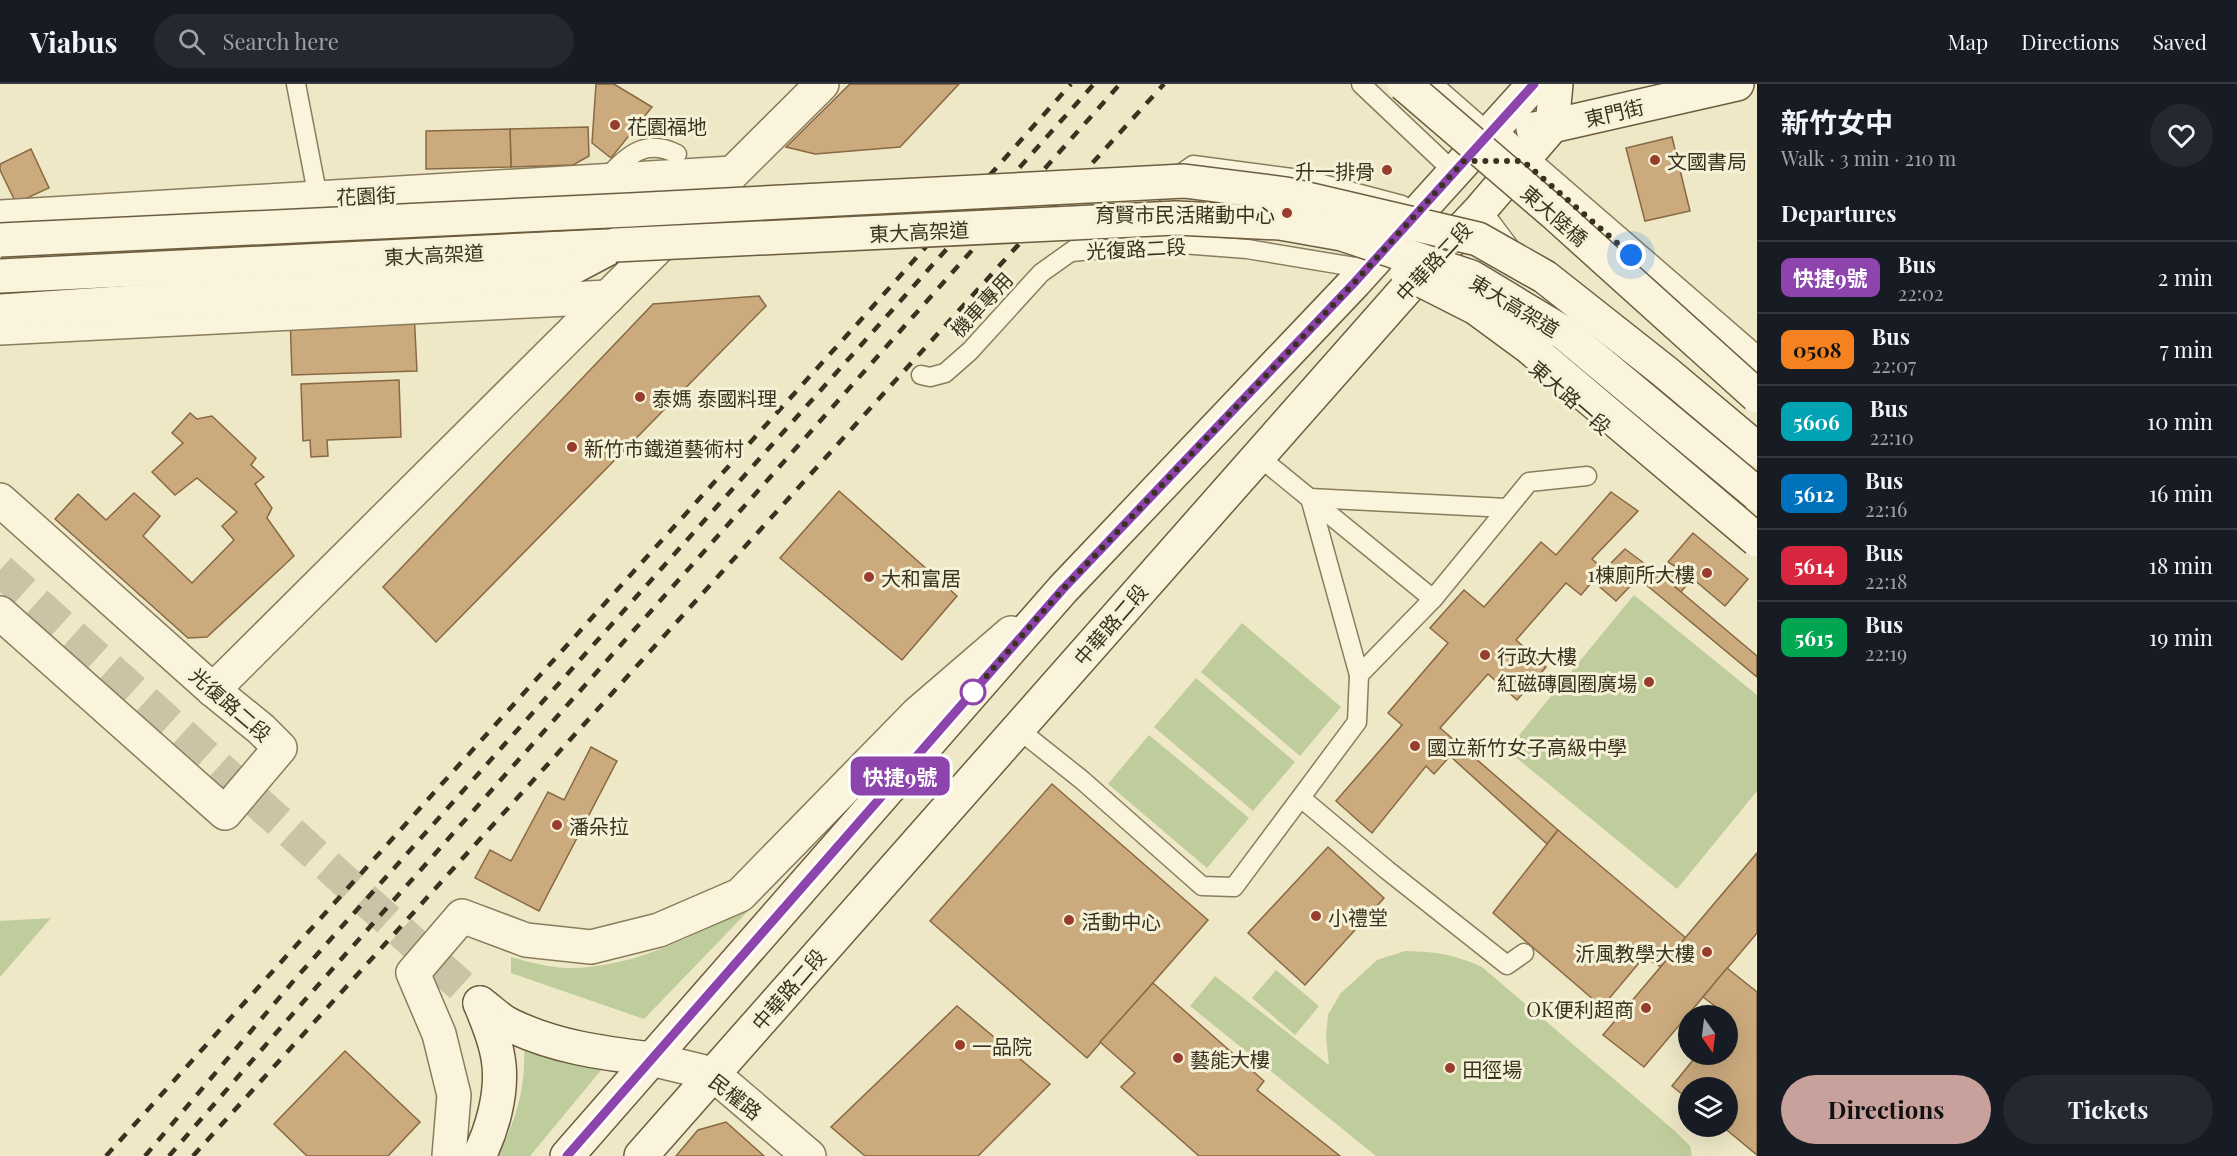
<!DOCTYPE html>
<html lang="en">
<head>
<meta charset="utf-8">
<style>
  body { margin:0; font-family:"Playfair Display","Noto Sans TC",serif; background:#242831; color:#f1f3f6; height:100vh; display:flex; flex-direction:column; font-size:22px; white-space:nowrap }
  * { box-sizing:border-box; margin:0 }
  p { font-size:20px; color:#9ea1a6 }
  .icon { flex:none; width:33px; height:33px; fill:none; stroke:currentColor; stroke-width:2; stroke-linecap:round; stroke-linejoin:round }
  .map { position:relative; flex:1; overflow:hidden }
  .details { display:flex; flex-direction:column; background:#171b24; width:480px }
  .details>* { flex:none }
  .badge { padding:0 12px; border-radius:9px; font-size:21px; line-height:39px }
  .needle { width:39px; rotate:166deg }
  .buttons { position:absolute; left:1678px; top:921px; display:grid; gap:12px }
  .buttons a { display:grid; place-items:center; width:60px; height:60px; border-radius:50%; background:#171b24; box-shadow:0 6px 24px #0002; font-size:30px }
  .you { position:absolute; width:30px; height:30px; margin:-15px; border:4px solid #fff; border-radius:50%; background:#1a73e8; box-shadow:0 0 0 9px #1a73e833 }
  .map>.badge { position:absolute; translate:-50% -50%; box-shadow:0 0 0 3px #fff }
  h2 { padding:0 24px; font-size:22px; line-height:54px }
  .round { display:grid; place-items:center; flex:none; width:63px; height:63px; border-radius:32px; background:#242831 }
  .headline { display:flex; align-items:center; justify-content:space-between; height:102px; padding:0 24px }
  h1 { font-size:28px; font-weight:700; line-height:45px }
  .action { display:flex; gap:12px; margin-top:auto; padding:12px 24px }
  .action a { flex:1; height:69px; border-radius:36px; background:#c9a19c; color:#111; font-size:24px; font-weight:700; line-height:69px; text-align:center }
  .action a+a { background:#242831; color:#f1f3f6 }
  ul { padding:0; list-style:none }
  li { display:flex; align-items:center; gap:18px; height:72px; padding:0 24px; border-top:2px solid #363941 }
  li div { flex:1 }
  li b { display:block; font-size:22px }
  li em { font-style:normal }
  li .badge { min-width:66px; font-weight:700; text-align:center }
  header { display:flex; align-items:center; gap:36px; box-sizing:border-box; height:84px; padding:0 30px; background:#171b24; border-bottom:2px solid #363941 }
  header strong { font-size:28px }
  nav { display:flex; gap:33px; margin-inline-start:auto; font-size:21px }
  .search { width:420px; height:54px; background:#242831; display:flex; align-items:center; gap:15px; box-sizing:border-box; padding:0 21px; border-radius:33px; color:#9ea1a6; font-size:22px }
  main { display:flex; flex:1; min-height:0 }
  .map>svg:first-child { display:block }
</style>
</head>
<body>
<header>
<strong>Viabus</strong>
<div class="search"><svg class="icon" aria-label="search" viewBox="0 0 24 24"><circle cx="10" cy="10" r="6"/><path d="M15 15l6 6"/></svg>Search here</div>
<nav><a>Map</a><a>Directions</a><a>Saved</a></nav>
</header>
<main>
<div class="map">
<svg width="1757" height="1072" viewBox="0 0 1757 1072">
  <rect width="100%" height="100%" fill="#eee8c7"/>
  <g fill="#bfcc9b">
    <polygon points="1634,511 1757,611 1757,707 1677,805 1507,666"/>
    <polygon points="1242,539 1341,623 1300,672 1201,588"/>
    <polygon points="1196,594 1295,678 1253,727 1154,643"/>
    <polygon points="1149,651 1249,734 1207,784 1108,700"/>
    <path d="M753,822L644,935L511,889V873C529,878 547,883 566,884C633,885 694,851 753,822Z"/>
    <polygon points="51,834 0,893 0,837"/>
    <path d="M1405,867C1437,868 1453,870 1482,883L1675,1047L1690,1062L1692,1072H1376L1190,922L1215,892L1329,981L1326,953L1328,931L1340,910L1377,876Z"/>
    <polygon points="1276,886 1319,922 1295,951 1252,914"/>
    <path d="M524,960L607,979L530,1072H498C517,1033 526,1004 524,960Z"/>
  </g>
  <g fill="#cbaa7e" stroke="#886943" stroke-width="1.5">
    <polygon points="596,0 614,0 652,23 611,74 592,59"/>
    <polygon points="850,0 959,0 900,63 815,70 786,63"/>
    <polygon points="588,43 589,72 573,81 511,83 510,45"/>
    <polygon points="510,45 511,83 426,85 426,47"/>
    <polygon points="1672,53 1690,127 1645,137 1626,64"/>
    <polygon points="31,65 49,104 16,119 0,86 0,80"/>
    <polygon points="759,212 766,222 436,558 383,503 653,220"/>
    <polygon points="414,227 417,287 292,291 290,231"/>
    <polygon points="399,296 401,353 327,356 328,372 311,373 310,356 303,357 301,300"/>
    <polygon points="190,329 197,335 212,332 256,374 251,381 264,393 255,400 272,424 267,434 294,472 207,553 188,554 55,435 78,410 106,436 134,409 160,432 143,452 192,499 234,456 222,442 237,428 197,394 175,411 152,388 183,359 172,349"/>
    <polygon points="839,407 957,512 902,576 780,474"/>
    <polygon points="1611,408 1638,427 1592,475 1603,485 1581,511 1566,499 1516,556 1546,583 1517,616 1488,590 1440,644 1460,661 1434,690 1426,682 1372,749 1336,717 1402,641 1388,629 1448,559 1430,544 1464,506 1484,523 1541,458 1556,471"/>
    <polygon points="1693,449 1748,495 1725,522 1692,494 1681,508 1668,497 1678,484 1668,478"/>
    <polygon points="1625,465 1668,497 1757,572 1757,593 1638,494 1616,517 1593,497"/>
    <polygon points="1460,661 1558,746 1547,760 1450,672"/>
    <polygon points="591,663 617,677 539,827 475,794 490,766 511,777 548,708 564,716"/>
    <polygon points="1052,700 1208,836 1087,974 930,837"/>
    <polygon points="1558,746 1686,854 1661,883 1644,873 1602,923 1493,829"/>
    <polygon points="1328,763 1384,814 1305,901 1248,849"/>
    <polygon points="1757,769 1757,849 1644,983 1603,951"/>
    <polygon points="1727,884 1757,908 1757,1071 1722,1042 1728,1042 1728,1004 1689,1004 1689,1016 1672,1002 1698,970 1728,970 1728,932 1703,913"/>
    <polygon points="1153,899 1264,997 1257,1006 1340,1072 1199,1072 1121,1003 1135,989 1100,958"/>
    <polygon points="957,922 1050,1000 978,1072 865,1072 831,1043"/>
    <polygon points="345,967 420,1038 388,1072 307,1072 274,1040"/>
    <polygon points="726,1038 764,1072 676,1072 698,1046"/>
  </g>
  <g fill="none" stroke-linecap="round" stroke-linejoin="round">
    <polyline stroke="#cac3a6" stroke-width="33" stroke-dasharray="33 16" stroke-linecap="butt" points="0,486 480,919"/>
    <defs>
      <g id="lane">
        <polyline points="296,0 318,114"/>
        <polyline points="1361,0 1454,88"/>
        <polyline points="1433,0 1489,49"/>
        <path d="M605,95C627,73 644,53 677,70"/>
        <polyline points="1481,125 1511,165"/>
        <polyline points="1071,168 1168,159 1247,165 1367,185"/>
        <polyline points="921,291 930,293 945,289 970,267 1041,189 1193,81 1307,96 1402,121"/>
        <polyline points="1258,372 1433,515"/>
        <polyline points="1359,591 1310,414 1507,424"/>
        <polyline points="1018,645 1082,696 1202,802 1234,803 1357,638 1359,591 1433,515 1529,398 1587,392"/>
        <polyline points="1301,714 1387,786 1507,881 1524,869"/>
      </g>
      <g id="street">
        <polyline points="1489,49 1757,281"/>
        <polyline points="0,133 732,89"/>
        <polyline points="0,244 608,213"/>
        <polyline points="0,416 213,606 261,645 280,664 225,729 0,529"/>
        <polyline points="213,606 822,0"/>
        <polyline points="651,975 713,990 809,1072"/>
        <polyline points="449,1072 454,1011 439,950 413,889 462,832 526,856 591,863 659,846 740,811 917,630 1011,549"/>
      </g>
      <g id="secondary">
        <polyline points="1533,45 1552,42 1737,0"/>
        <polyline points="0,192 606,162"/>
        <polyline points="0,227 562,189 615,161"/>
        <path d="M480,919C490,926 499,936 510,941C555,963 602,969 651,975"/>
        <path d="M479,1072C492,1046 502,1011 499,981C497,960 488,939 480,919"/>
        <polyline points="567,1072 1063,505 1354,199 1534,0"/>
        <polyline points="641,1072 1415,195 1481,125 1552,42 1556,0"/>
      </g>
    </defs>
    <use href="#lane" stroke="#8a7c5d" stroke-width="21"/>
    <use href="#street" stroke="#8a7c5d" stroke-width="36"/>
    <use href="#secondary" stroke="#6c5d40" stroke-width="36"/>
    <use href="#lane" stroke="#f9f4db" stroke-width="18"/>
    <use href="#street" stroke="#f9f4db" stroke-width="33"/>
    <use href="#secondary" stroke="#f9f4db" stroke-width="33"/>
    <g stroke="#3a3120" stroke-width="4.5" stroke-dasharray="10 10" stroke-linecap="butt">
      <polyline points="106,1072 867,229 1071,0"/>
      <polyline points="145,1072 296,894 1094,0"/>
      <polyline points="169,1072 304,917 1120,0"/>
      <polyline points="193,1072 1164,0"/>
    </g>
    <defs>
      <g id="secondary-bridge">
        <polyline points="1404,0 1554,129 1757,312"/>
        <polyline points="0,156 630,126 1184,97 1286,110 1478,155 1545,193 1664,287 1757,365"/>
        <polyline points="615,161 1176,134 1280,139 1342,150 1471,193 1564,249 1757,410"/>
        <polyline points="1407,189 1476,224 1529,263 1757,456"/>
      </g>
    </defs>
    <use href="#secondary-bridge" stroke="#6c5d40" stroke-width="36" stroke-linecap="butt"/>
    <use href="#secondary-bridge" stroke="#f9f4db" stroke-width="33"/>
  </g>
  <g fill="none" stroke-linecap="round" stroke-linejoin="round">
    <defs>
      <polyline id="line" points="567,1072 1063,505 1354,199 1534,0"/>
    </defs>
    <use href="#line" stroke="#fff" stroke-width="14"/>
    <use href="#line" stroke="#8e44ad" stroke-width="9"/>
    <polyline stroke="#3a3120" stroke-width="6" stroke-dasharray="0 10.8" points="973,608 969,612 1063,505 1354,199 1464,77 1523,77 1631,171"/>
  </g>
  <g fill="#983d2d" stroke="#f5f1d7" stroke-width="2">
    <circle cx="615" cy="41" r="6"/>
    <circle cx="1655" cy="76" r="6"/>
    <circle cx="1387" cy="86" r="6"/>
    <circle cx="1287" cy="129" r="6"/>
    <circle cx="640" cy="313" r="6"/>
    <circle cx="572" cy="363" r="6"/>
    <circle cx="1707" cy="489" r="6"/>
    <circle cx="869" cy="493" r="6"/>
    <circle cx="1485" cy="571" r="6"/>
    <circle cx="1649" cy="598" r="6"/>
    <circle cx="1415" cy="662" r="6"/>
    <circle cx="557" cy="741" r="6"/>
    <circle cx="1316" cy="832" r="6"/>
    <circle cx="1069" cy="836" r="6"/>
    <circle cx="1707" cy="868" r="6"/>
    <circle cx="1646" cy="924" r="6"/>
    <circle cx="960" cy="961" r="6"/>
    <circle cx="1178" cy="974" r="6"/>
    <circle cx="1450" cy="984" r="6"/>
  </g>
  <circle fill="#fff" stroke="#8e44ad" stroke-width="3" cx="973" cy="608" r="12"/>
  <g text-anchor="middle" dominant-baseline="central" stroke-width="6" stroke-linejoin="round" paint-order="stroke">
    <g font-size="20" fill="#3a3120" stroke="#f5f1d7">
      <text transform="translate(1614 28) rotate(-13)">東門街</text>
      <text transform="translate(366 111) rotate(-3)">花園街</text>
      <text transform="translate(1555 131) rotate(41)">東大陸橋</text>
      <text transform="translate(919 147) rotate(-3)">東大高架道</text>
      <text transform="translate(1136 164) rotate(-3)">光復路二段</text>
      <text transform="translate(434 170) rotate(-3)">東大高架道</text>
      <text transform="translate(1433 177) rotate(-47)">中華路二段</text>
      <text transform="translate(981 220) rotate(-47)">機車專用</text>
      <text transform="translate(1515 221) rotate(31)">東大高架道</text>
      <text transform="translate(1571 313) rotate(41)">東大路一段</text>
      <text transform="translate(1110 540) rotate(-49)">中華路二段</text>
      <text transform="translate(231 620) rotate(41)">光復路二段</text>
      <text transform="translate(788 905) rotate(-49)">中華路二段</text>
      <text transform="translate(736 1012) rotate(38)">民權路</text>
    </g>
    <g font-size="20" fill="#3a3120" stroke="#f5f1d7" text-anchor="start">
      <text x="627" y="41">花園福地</text>
      <text x="1667" y="76">文國書局</text>
      <text x="1375" y="86" text-anchor="end">升一排骨</text>
      <text x="1275" y="129" text-anchor="end">育賢市民活賭動中心</text>
      <text x="652" y="313">泰媽 泰國料理</text>
      <text x="584" y="363">新竹市鐵道藝術村</text>
      <text x="1695" y="489" text-anchor="end">1棟廁所大樓</text>
      <text x="881" y="493">大和富居</text>
      <text x="1497" y="571">行政大樓</text>
      <text x="1637" y="598" text-anchor="end">紅磁磚圓圈廣場</text>
      <text x="1427" y="662">國立新竹女子高級中學</text>
      <text x="569" y="741">潘朵拉</text>
      <text x="1328" y="832">小禮堂</text>
      <text x="1081" y="836">活動中心</text>
      <text x="1695" y="868" text-anchor="end">沂風教學大樓</text>
      <text x="1634" y="924" text-anchor="end">OK便利超商</text>
      <text x="972" y="961">一品院</text>
      <text x="1190" y="974">藝能大樓</text>
      <text x="1462" y="984">田徑場</text>
    </g>
  </g>
</svg>
<div class="buttons">
<a><svg class="needle" viewBox="-14 -14 28 28"><path d="M0-13l5 13h-10z" fill="#e53935"/><path d="M0 13l5-13h-10z" fill="#9ea1a6"/></svg></a>
<a><svg class="icon" aria-label="layers" viewBox="0 0 24 24"><path d="M12 4l9 5-9 5-9-5zM3 14l9 5 9-5"/></svg></a>
</div>
<div class="you" style="left:1631px;top:171px"></div>
<b class="badge" style="left:900px;top:692px;background:#8e44ad;color:#fff">快捷9號</b>
</div>
<section class="details">
<div class="headline"><div><h1>新竹女中</h1><p>Walk · 3 min · 210 m</p></div><a class="round"><svg class="icon" aria-label="heart" viewBox="0 0 24 24"><path d="M12 20l-8-8c-3-5 5-10 8-4 3-6 11-1 8 4z"/></svg></a></div>
<h2>Departures</h2>
<ul>
<li><span class="badge" style="background:#8e44ad;color:#fff">快捷9號</span><div><b>Bus</b><p>22:02</p></div><em>2 min</em></li>
<li><span class="badge" style="background:#f58220;color:#111">0508</span><div><b>Bus</b><p>22:07</p></div><em>7 min</em></li>
<li><span class="badge" style="background:#00a3b4;color:#fff">5606</span><div><b>Bus</b><p>22:10</p></div><em>10 min</em></li>
<li><span class="badge" style="background:#0072bc;color:#fff">5612</span><div><b>Bus</b><p>22:16</p></div><em>16 min</em></li>
<li><span class="badge" style="background:#d7263d;color:#fff">5614</span><div><b>Bus</b><p>22:18</p></div><em>18 min</em></li>
<li><span class="badge" style="background:#00a651;color:#fff">5615</span><div><b>Bus</b><p>22:19</p></div><em>19 min</em></li>
</ul>
<div class="action"><a>Directions</a><a>Tickets</a></div>
</section>
</main>
</body>
</html>
